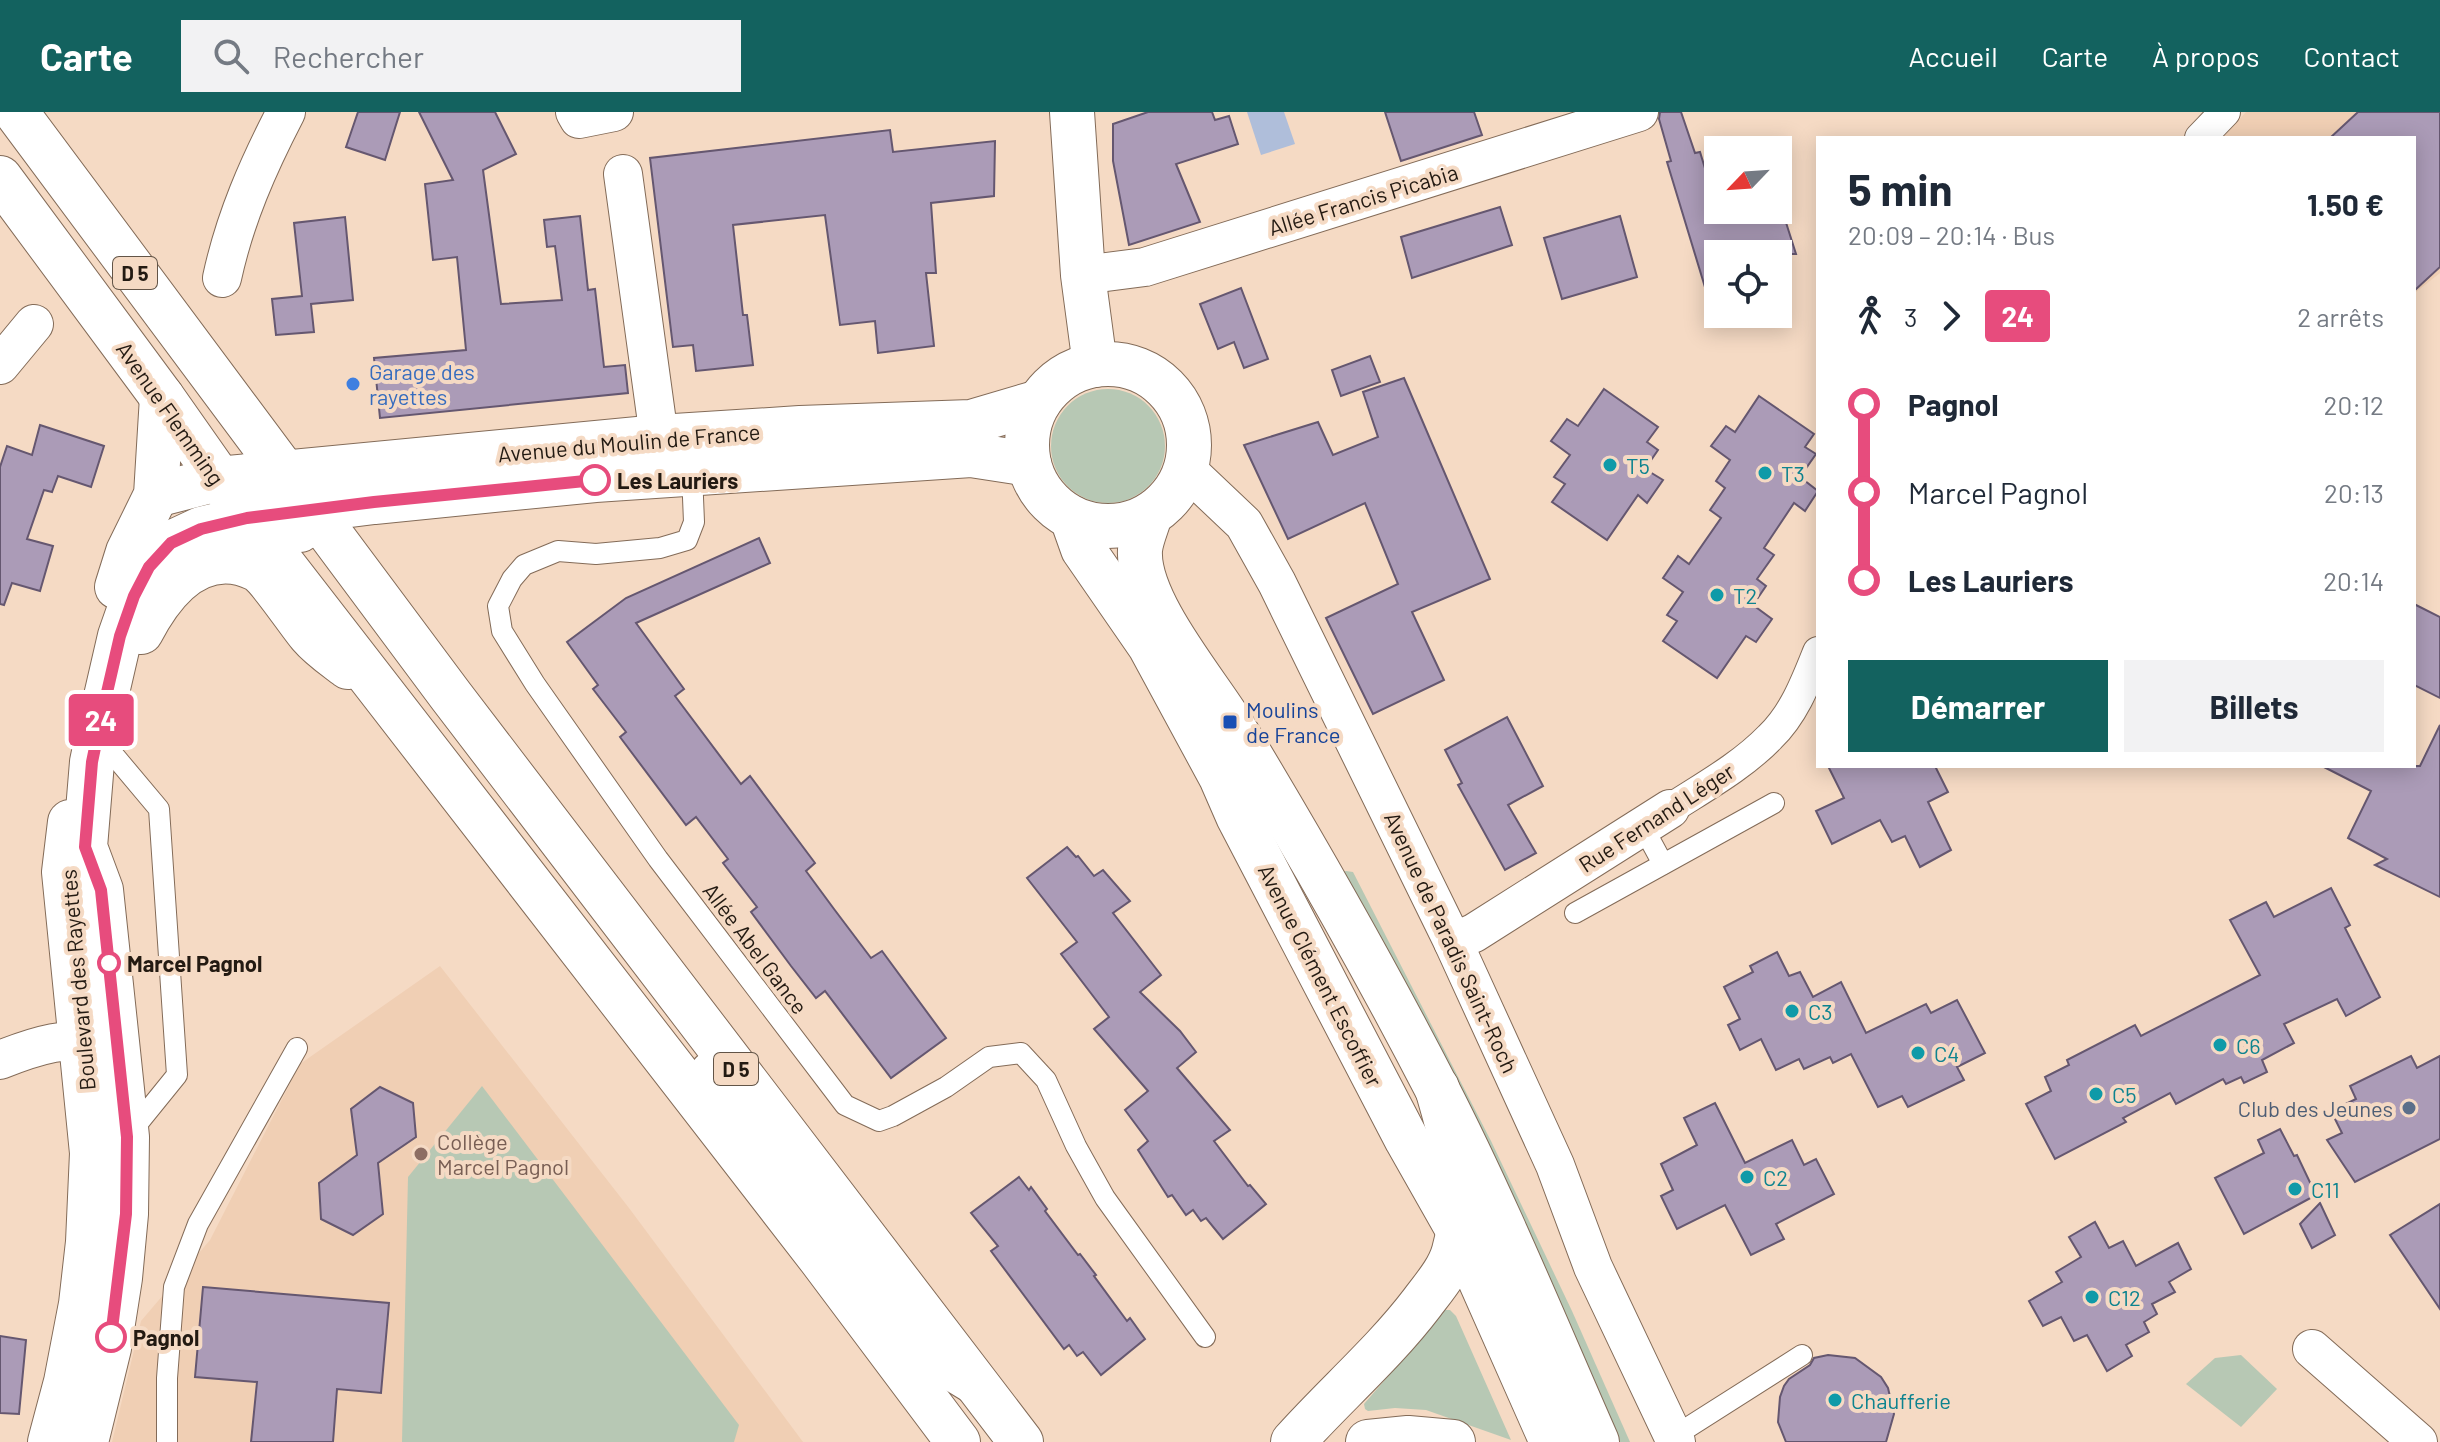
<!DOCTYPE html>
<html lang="fr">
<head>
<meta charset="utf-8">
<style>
  body { margin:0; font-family:Barlow,sans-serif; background:#f2f2f3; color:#1f2937; height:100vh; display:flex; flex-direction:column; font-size:30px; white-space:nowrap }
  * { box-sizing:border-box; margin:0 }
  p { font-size:26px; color:#747a83 }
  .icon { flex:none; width:44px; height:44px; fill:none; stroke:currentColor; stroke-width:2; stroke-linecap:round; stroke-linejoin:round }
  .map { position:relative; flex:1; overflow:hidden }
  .details { position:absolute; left:1816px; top:24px; width:600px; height:632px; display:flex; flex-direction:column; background:#fff; border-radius:0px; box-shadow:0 4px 20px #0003 }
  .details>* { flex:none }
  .badge { padding:0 16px; border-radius:6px; font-size:28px; line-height:52px }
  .needle { width:52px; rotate:245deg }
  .tools { position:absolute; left:1704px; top:24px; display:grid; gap:16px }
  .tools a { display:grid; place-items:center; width:88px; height:88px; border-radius:0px; background:#fff; box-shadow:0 4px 20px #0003; font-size:40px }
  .map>.badge { position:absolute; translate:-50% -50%; box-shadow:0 0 0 4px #fff }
  .legs { display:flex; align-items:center; gap:12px; height:88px; padding:0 32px; font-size:26px }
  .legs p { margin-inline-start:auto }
  .summary { display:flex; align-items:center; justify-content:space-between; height:136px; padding:0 32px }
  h1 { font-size:44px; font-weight:700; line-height:60px }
  .cta { display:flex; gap:16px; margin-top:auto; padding:16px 32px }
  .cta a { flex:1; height:92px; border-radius:0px; background:#13625f; color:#fff; font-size:32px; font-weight:700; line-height:92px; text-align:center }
  .cta a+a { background:#f2f2f3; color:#1f2937 }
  ul { padding:0 32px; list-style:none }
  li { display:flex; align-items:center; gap:28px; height:88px; font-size:30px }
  li i { display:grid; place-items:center; width:12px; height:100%; margin:0 10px; background:currentColor }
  li i::after { content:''; width:20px; height:20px; margin:-10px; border:6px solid; border-radius:50%; background:#fff }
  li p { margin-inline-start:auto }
  li:first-child i { background:linear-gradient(#0000 50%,currentColor 0) }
  li:last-child i { background:linear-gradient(currentColor 50%,#0000 0) }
  header { display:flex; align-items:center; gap:48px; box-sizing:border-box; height:112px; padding:0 40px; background:#13625f; color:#fff }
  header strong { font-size:38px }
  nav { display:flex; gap:44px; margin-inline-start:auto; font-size:28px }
  .search { width:560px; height:72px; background:#f2f2f3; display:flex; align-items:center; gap:20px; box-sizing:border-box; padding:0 28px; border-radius:0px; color:#747a83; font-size:30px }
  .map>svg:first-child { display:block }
</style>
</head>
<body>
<header>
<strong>Carte</strong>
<div class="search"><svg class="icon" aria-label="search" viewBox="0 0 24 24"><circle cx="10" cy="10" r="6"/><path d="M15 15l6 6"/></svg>Rechercher</div>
<nav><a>Accueil</a><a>Carte</a><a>À propos</a><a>Contact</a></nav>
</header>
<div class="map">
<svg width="2440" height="1330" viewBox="0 0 2440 1330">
  <rect width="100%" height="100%" fill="#f5dac4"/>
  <g fill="#f0cfb4">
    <polygon points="2246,0 2440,0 2440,161 2416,180 2414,178 2414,26 2222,26"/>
    <polygon points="440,854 629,1096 803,1330 112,1330 141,1209 210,1128 300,952"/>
  </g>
  <g fill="#b7c8b4">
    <circle cx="1108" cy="334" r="57"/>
    <polygon points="1346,759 1353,760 1491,1029 1572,1199 1630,1330 1615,1330 1343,760"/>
    <polygon points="482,974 739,1313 734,1330 402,1330 408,1065"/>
    <polygon points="1445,1198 1450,1198 1456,1204 1511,1328 1426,1298 1395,1296 1368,1299 1365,1297 1364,1292"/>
    <polygon points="2241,1243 2277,1277 2241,1315 2186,1272 2215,1246"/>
  </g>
  <polygon fill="#afbeda" points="1247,0 1284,0 1295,32 1261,43"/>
  <g fill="#ab9bb7" stroke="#655770" stroke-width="2">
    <polygon points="358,0 400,0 385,48 346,35"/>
    <polygon points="419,0 495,0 516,42 483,58 501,192 562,188 555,134 547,135 544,108 580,104 588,178 595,177 604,255 625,253 628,281 380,306 374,246 466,238 457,145 433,148 425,72 453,68"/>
    <polygon points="1148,0 1212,0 1215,8 1229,4 1238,32 1176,52 1200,110 1129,133 1113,49 1113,12"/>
    <polygon points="1385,0 1474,0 1482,23 1401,49"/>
    <polygon points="1660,0 1681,0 1695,41 1700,40 1708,66 1718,63 1718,98 1782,98 1796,142 1718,142 1718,194 1711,195 1667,50 1671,49 1659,7"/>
    <polygon points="2358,0 2440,0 2440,155 2414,179 2414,26 2330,26"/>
    <polygon points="890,18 893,40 995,29 994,84 931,91 936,161 926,161 934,234 878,241 875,209 840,213 825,103 733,113 743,203 747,203 753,253 696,259 693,233 673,235 650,46"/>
    <polygon points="1500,95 1512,133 1412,166 1401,125"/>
    <polygon points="1620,104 1637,165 1562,187 1544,126"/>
    <polygon points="345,105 353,188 311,192 314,220 276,223 272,187 302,184 294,111"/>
    <polygon points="1241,176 1268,247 1244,256 1234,230 1218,237 1200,192"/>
    <polygon points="1370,244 1380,270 1341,284 1332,258"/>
    <polygon points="1404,266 1490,467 1412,500 1444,568 1373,602 1326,506 1398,472 1365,391 1288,427 1244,333 1318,310 1333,343 1378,325 1363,280"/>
    <polygon points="1604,277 1658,315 1647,330 1658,338 1645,357 1663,368 1647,391 1638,383 1607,428 1552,390 1565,372 1554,365 1570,343 1551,329 1567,307 1578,314"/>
    <polygon points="1759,284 1814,322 1805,335 1816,342 1800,365 1818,379 1805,399 1794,391 1764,436 1774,443 1757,467 1766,474 1753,493 1772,507 1756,530 1746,524 1717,566 1663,529 1677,509 1667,503 1683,480 1663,466 1678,444 1689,452 1721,406 1710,398 1725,376 1716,369 1730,348 1711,334 1726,314 1735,320"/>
    <polygon points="40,313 104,334 91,375 58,364 52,380 44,378 27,427 53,434 40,479 12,471 4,493 0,492 0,355 7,334 32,343"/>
    <polygon points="759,426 770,451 636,511 684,577 675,584 741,672 750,664 815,751 806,759 834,797 871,846 882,839 946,926 891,966 825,879 816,886 791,854 751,800 757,795 723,751 728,747 696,705 686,713 620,625 626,620 593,577 598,573 567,530 626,486"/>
    <polygon points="2414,492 2440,505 2440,586 2414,573"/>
    <polygon points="1507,605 1543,674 1508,693 1536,741 1505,758 1458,673 1462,671 1445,638"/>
    <polygon points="2440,613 2440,785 2375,753 2387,747 2348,726 2371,679 2322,654 2420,654"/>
    <polygon points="1828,654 1935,654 1948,680 1928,690 1951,738 1920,755 1905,724 1892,730 1880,708 1832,732 1816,699 1844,686"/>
    <polygon points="1067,735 1076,745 1078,744 1094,764 1103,758 1130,789 1113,801 1161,863 1140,880 1180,919 1196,940 1177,956 1230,1018 1214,1029 1248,1074 1250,1073 1266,1092 1223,1127 1206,1106 1201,1109 1193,1098 1186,1103 1172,1083 1168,1085 1138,1038 1148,1029 1125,998 1148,979 1094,917 1109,905 1061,842 1077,830 1027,766"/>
    <polygon points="2331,776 2350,813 2345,816 2380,885 2346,904 2337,887 2284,912 2294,931 2262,948 2267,960 2244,971 2241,965 2226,972 2223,967 2176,992 2170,981 2123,1006 2126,1010 2055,1047 2026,992 2051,979 2045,965 2069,953 2067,948 2135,913 2141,924 2260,863 2230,808 2266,790 2274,805"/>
    <polygon points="1777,840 1789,864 1800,860 1813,885 1841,870 1866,921 1926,892 1931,901 1957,888 1985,941 1957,955 1964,968 1908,995 1902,984 1878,995 1851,942 1833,951 1830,945 1804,957 1799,947 1776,958 1761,927 1740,938 1728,913 1740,907 1724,875 1753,860 1750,854"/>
    <polygon points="2411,944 2417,956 2440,944 2440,1027 2355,1070 2327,1028 2342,1021 2331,999 2356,987 2350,974"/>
    <polygon points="380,975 413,991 416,1025 378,1051 383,1102 353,1123 321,1107 319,1071 357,1043 351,997"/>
    <polygon points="1715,991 1745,1051 1792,1028 1804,1053 1816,1047 1834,1082 1776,1112 1784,1127 1751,1143 1725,1093 1677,1117 1661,1084 1673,1078 1661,1052 1697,1033 1684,1006"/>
    <polygon points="2280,1017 2294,1044 2297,1043 2316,1083 2244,1122 2215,1066 2264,1041 2258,1028"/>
    <polygon points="1019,1065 1029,1078 1031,1075 1047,1097 1045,1099 1078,1143 1080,1142 1096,1163 1094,1164 1127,1209 1130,1206 1145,1227 1101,1263 1083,1240 1077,1244 1069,1233 1064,1237 991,1139 998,1134 971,1101"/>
    <polygon points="2320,1091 2335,1123 2312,1136 2300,1112"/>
    <polygon points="2440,1092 2440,1197 2390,1123"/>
    <polygon points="2095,1110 2109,1136 2123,1129 2136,1154 2178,1131 2191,1157 2169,1170 2175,1180 2152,1192 2157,1202 2144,1210 2149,1220 2126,1233 2132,1244 2107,1259 2087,1223 2074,1229 2061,1205 2043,1214 2029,1189 2062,1170 2056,1160 2081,1145 2069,1125"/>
    <polygon points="203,1175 389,1191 381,1281 337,1277 333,1330 251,1330 257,1270 195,1265"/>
    <polygon points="0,1224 26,1228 19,1302 0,1301"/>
    <polygon points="1828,1243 1855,1246 1881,1265 1888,1276 1894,1302 1886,1330 1786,1330 1778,1310 1780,1285 1784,1274 1789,1267 1810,1253 1814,1246"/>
  </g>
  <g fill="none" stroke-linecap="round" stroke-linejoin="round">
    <defs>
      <g id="service">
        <polyline points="692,361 694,410 687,428 660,436 596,442 558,439 524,453 512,467 498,494 502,519 535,572 658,747 845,993 879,1009 893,1004 946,975 989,945 1021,941 1046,968 1076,1034 1105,1086 1205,1225"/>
        <polyline points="112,641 159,697 177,963 130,1021"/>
        <polyline points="1643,715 1663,752"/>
        <polyline points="1575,801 1774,691"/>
        <polyline points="1673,1325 1802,1243"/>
        <polyline points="167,1330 167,1266 174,1175 198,1112 297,936"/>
      </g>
      <g id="pedestrian">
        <polyline points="2200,26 2225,0"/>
        <path d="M1670,697C1704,675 1742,654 1770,625C1794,602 1806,570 1818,540"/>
      </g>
      <g id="minor">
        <polyline points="575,0 579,7 614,0"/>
        <polyline points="623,62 659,325"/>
        <polyline points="1083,163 1145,155 1639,0"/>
        <path d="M222,166C235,106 258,54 286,0"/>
        <polyline points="0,253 34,212"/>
        <polyline points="1186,357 1244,412 1277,471 1453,830 1555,1053 1593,1155 1676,1330"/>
        <polyline points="1453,830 1474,821 1670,697"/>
        <path d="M0,948C37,933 68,924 108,930"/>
        <polyline points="2312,1237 2418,1330"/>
      </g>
      <g id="secondary">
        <polyline points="1072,0 1083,163 1095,253"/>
        <circle cx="1108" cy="333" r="81"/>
        <polyline points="248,364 287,401 300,418"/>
        <polyline points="156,383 218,367 659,325 800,316 971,310 1039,290"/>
        <path d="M1150,403C1147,414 1141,427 1140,438C1137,490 1205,569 1232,613C1304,732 1373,853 1437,977C1496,1092 1545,1212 1597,1330"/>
        <polyline points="1072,406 1083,437 1150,534 1221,665 1238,704 1407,1028 1458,1118 1552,1330"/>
        <polyline points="117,475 128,440 156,383 162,285"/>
        <path d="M141,520C163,478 202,430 256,457C269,464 298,509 310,523C321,536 335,545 348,555"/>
        <polyline points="712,961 919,1236 973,1269"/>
        <polyline points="50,1330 66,1270 81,1192 88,1130 92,1041 64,760 70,710"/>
        <polyline points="86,1330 109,1236 120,1166 126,1102 127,1025 101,778 85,735 92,650 102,602 120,524 134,484 149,455 171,431 201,417 247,406 374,390 595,368 971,343 1029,352"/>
      </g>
      <g id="primary">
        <polyline points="16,0 451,584 1021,1330"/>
        <polyline points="0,66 162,285 247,406 820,1146 958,1330"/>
        <path d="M1293,1330C1335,1283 1384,1241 1422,1191C1434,1175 1449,1158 1454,1139C1470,1084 1452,1029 1437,976"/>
        <polyline points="1368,1330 1408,1326 1453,1330"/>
      </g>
    </defs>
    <use href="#service" stroke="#836b58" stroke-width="22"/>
    <use href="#pedestrian" stroke="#836b58" stroke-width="32"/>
    <use href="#minor" stroke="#836b58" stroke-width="40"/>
    <use href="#secondary" stroke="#836b58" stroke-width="46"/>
    <use href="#primary" stroke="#836b58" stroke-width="46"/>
    <use href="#service" stroke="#fff" stroke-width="20"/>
    <use href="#pedestrian" stroke="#fff" stroke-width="30"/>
    <use href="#minor" stroke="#fff" stroke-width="38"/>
    <use href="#secondary" stroke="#fff" stroke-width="44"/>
    <use href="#primary" stroke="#fff" stroke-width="44"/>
  </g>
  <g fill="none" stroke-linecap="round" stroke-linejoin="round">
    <defs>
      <polyline id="line-1" points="111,1225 126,1102 127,1025 101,778 85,735 92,650 102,602 120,524 134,484 149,455 171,431 201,417 247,406 374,390 595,368"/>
    </defs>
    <use href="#line-1" stroke="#fff" stroke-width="18"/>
    <use href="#line-1" stroke="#e74c7d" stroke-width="12"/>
  </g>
  <circle fill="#3f7fe0" stroke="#f5dac4" stroke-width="3" cx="353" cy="272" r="8"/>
  <g fill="#0f9aa8" stroke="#f5dac4" stroke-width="3">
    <circle cx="1610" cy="353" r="8"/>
    <circle cx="1765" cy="361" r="8"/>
    <circle cx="1717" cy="483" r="8"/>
    <circle cx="1792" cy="899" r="8"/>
    <circle cx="2220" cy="933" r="8"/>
    <circle cx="1918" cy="941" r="8"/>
    <circle cx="2096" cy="982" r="8"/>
    <circle cx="1747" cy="1065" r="8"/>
    <circle cx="2295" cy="1077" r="8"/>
    <circle cx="2092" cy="1185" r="8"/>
    <circle cx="1835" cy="1288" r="8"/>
  </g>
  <g fill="#fff" stroke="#e74c7d" stroke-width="4">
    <circle cx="595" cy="368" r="14"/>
    <circle cx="109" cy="851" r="10"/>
    <circle cx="111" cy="1225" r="14"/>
  </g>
  <rect fill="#1a4fb4" stroke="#f5dac4" stroke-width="3" x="1222" y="602" width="16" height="16" rx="4"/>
  <circle fill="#5c6f8a" stroke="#f5dac4" stroke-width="3" cx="2409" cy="996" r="8"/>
  <circle fill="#8d6e63" stroke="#f5dac4" stroke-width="3" cx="421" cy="1042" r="8"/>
  <g text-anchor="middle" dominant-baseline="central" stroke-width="8" stroke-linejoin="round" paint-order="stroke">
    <g fill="#f5dac4" stroke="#625447" stroke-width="2">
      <rect x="113" y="145" width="44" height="32" rx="6"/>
      <rect x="714" y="941" width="44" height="32" rx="6"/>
    </g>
    <g font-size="20" font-weight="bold" fill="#231a12">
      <text x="135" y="161">D 5</text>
      <text x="736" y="957">D 5</text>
    </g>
    <g font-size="22" fill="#231a12" stroke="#f5dac4">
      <text transform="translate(1363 87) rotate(-17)">Allée Francis Picabia</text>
      <text transform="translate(171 301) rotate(55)">Avenue Flemming</text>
      <text transform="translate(629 330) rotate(-5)">Avenue du Moulin de France</text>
      <text transform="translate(1656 705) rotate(-33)">Rue Fernand Léger</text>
      <text transform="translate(1452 830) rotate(65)">Avenue de Paradis Saint-Roch</text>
      <text transform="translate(756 836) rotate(53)">Allée Abel Gance</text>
      <text transform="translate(1321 863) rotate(63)">Avenue Clément Escoffier</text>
      <text transform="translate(77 868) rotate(-95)">Boulevard des Rayettes</text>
    </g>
    <g font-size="22" fill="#366cbe" stroke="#f5dac4" text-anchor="start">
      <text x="369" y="259">Garage des<tspan x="369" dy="25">rayettes</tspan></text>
    </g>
    <g font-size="22" fill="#0d838f" stroke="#f5dac4" text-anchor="start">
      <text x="1626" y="353">T5</text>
      <text x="1781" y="361">T3</text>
      <text x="1733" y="483">T2</text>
      <text x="1808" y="899">C3</text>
      <text x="2236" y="933">C6</text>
      <text x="1934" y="941">C4</text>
      <text x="2112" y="982">C5</text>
      <text x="1763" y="1065">C2</text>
      <text x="2311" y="1077">C11</text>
      <text x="2108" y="1185">C12</text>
      <text x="1851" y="1288">Chaufferie</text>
    </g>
    <g font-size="22" font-weight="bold" fill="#231a12" stroke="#f5dac4" text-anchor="start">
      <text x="617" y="368">Les Lauriers</text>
      <text x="127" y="851">Marcel Pagnol</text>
      <text x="133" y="1225">Pagnol</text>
    </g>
    <g font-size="22" fill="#164399" stroke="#f5dac4" text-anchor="start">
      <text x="1246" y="597">Moulins<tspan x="1246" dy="25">de France</tspan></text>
    </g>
    <g font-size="22" fill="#4e5e75" stroke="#f5dac4" text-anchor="end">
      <text x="2393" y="996">Club des Jeunes</text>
    </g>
    <g font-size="22" fill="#785e54" stroke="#f5dac4" text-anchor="start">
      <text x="437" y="1029">Collège<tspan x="437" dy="25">Marcel Pagnol</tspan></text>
    </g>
  </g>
</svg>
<div class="tools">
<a><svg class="needle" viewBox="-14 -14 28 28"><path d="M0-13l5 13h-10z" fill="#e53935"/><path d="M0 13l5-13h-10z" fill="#747a83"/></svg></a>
<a><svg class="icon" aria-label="locate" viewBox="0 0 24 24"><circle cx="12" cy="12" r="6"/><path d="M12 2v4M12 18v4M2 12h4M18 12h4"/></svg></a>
</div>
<b class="badge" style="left:101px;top:608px;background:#e74c7d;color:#fff">24</b>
<section class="details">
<div class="summary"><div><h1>5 min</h1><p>20:09 – 20:14 · Bus</p></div><b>1.50 €</b></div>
<div class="legs"><svg class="icon" aria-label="walk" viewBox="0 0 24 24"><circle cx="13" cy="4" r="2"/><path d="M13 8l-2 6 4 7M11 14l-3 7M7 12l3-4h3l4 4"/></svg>3<svg class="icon" aria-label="forward" viewBox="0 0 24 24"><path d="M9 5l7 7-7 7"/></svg><b class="badge" style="background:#e74c7d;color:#fff">24</b><p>2 arrêts</p></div>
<ul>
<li><i style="color:#e74c7d"></i><b>Pagnol</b><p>20:12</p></li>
<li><i style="color:#e74c7d"></i><span>Marcel Pagnol</span><p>20:13</p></li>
<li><i style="color:#e74c7d"></i><b>Les Lauriers</b><p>20:14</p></li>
</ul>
<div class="cta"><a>Démarrer</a><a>Billets</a></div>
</section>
</div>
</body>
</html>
